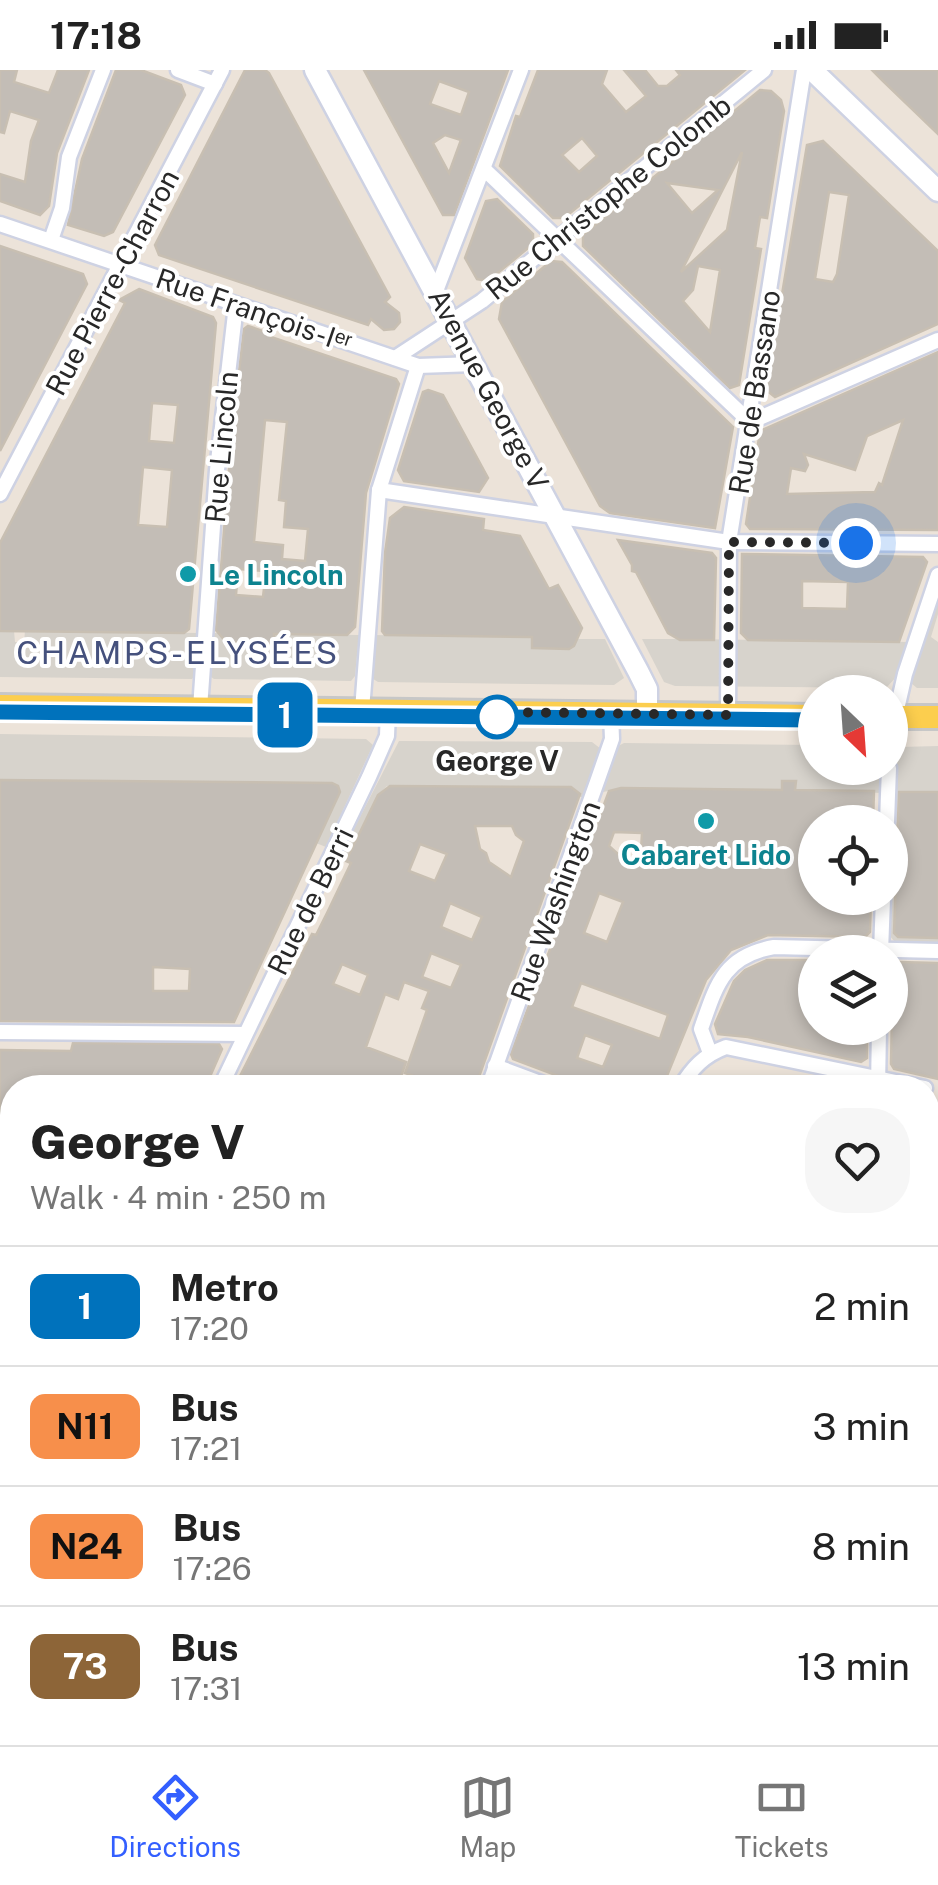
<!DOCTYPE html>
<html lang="en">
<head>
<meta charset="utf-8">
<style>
  body { margin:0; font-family:"Public Sans",sans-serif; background:#f6f6f6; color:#222; height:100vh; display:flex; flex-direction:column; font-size:38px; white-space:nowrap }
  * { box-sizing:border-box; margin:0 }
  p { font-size:32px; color:#767676 }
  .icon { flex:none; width:55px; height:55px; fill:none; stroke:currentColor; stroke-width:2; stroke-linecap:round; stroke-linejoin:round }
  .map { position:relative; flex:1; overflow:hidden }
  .sheet { position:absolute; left:0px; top:1005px; width:940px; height:670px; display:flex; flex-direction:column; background:#fff; border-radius:40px 40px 0 0; box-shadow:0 5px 15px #0003 }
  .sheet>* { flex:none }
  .badge { padding:0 20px; border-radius:15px; font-size:35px; line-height:65px }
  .needle { width:65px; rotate:155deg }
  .fabs { position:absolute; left:798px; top:605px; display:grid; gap:20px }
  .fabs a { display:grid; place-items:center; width:110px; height:110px; border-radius:50%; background:#fff; box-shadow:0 5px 15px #0003; font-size:50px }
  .you { position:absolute; width:50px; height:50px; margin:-25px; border:8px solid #fff; border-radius:50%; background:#1a73e8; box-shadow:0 0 0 15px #1a73e833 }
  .map>.badge { position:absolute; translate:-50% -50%; box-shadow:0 0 0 5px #fff }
  .round { display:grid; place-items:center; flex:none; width:105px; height:105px; border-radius:40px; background:#f6f6f6 }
  .headline { display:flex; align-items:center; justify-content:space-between; height:170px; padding:0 30px }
  h1 { font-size:48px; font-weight:800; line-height:75px }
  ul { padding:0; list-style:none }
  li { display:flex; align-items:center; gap:30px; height:120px; padding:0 30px; border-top:2px solid #e0e0e0 }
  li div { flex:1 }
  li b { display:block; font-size:38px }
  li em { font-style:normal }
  li .badge { min-width:110px; font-weight:700; text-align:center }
  .status { display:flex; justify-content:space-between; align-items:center; height:70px; padding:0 50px; background:#fff; direction:ltr }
  .status svg { height:28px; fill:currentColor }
  .tabs { display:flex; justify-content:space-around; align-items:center; height:140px; border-top:2px solid #e0e0e0; background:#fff; font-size:28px; color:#767676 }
  .tabs a { display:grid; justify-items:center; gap:5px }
  .tabs .selected { color:#335fff }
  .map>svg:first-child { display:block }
</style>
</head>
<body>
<div class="status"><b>17:18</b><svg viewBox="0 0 49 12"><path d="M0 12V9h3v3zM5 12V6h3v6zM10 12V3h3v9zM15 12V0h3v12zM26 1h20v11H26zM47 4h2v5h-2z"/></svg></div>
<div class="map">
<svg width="938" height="1675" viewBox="0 0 938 1675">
  <rect width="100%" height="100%" fill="#ece3d9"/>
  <g fill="#d7d3cc">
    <polygon points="938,527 938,544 931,567 938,572 938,618 917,618 911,613 911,604"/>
    <polygon points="0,561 14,561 15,572 24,572 25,561 200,563 196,604 192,609 0,607"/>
    <polygon points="209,563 224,563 224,572 248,572 274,564 359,565 355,606 351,611 214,609 207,604"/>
    <polygon points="371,565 532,567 532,578 569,579 578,569 605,569 624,608 614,615 378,612 370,607"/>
    <polygon points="642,569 682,569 908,572 899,604 886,618 675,616 664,612"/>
    <polygon points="0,664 366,669 373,675 326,777 316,773 340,722 334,714 0,710"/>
    <polygon points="399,671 592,672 601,679 586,727 580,727 571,717 387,716 379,724 346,791 339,788"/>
    <polygon points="624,673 815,675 815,698 884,698 882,723 795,720 795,711 783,711 782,720 621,718 599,723 616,677"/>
    <polygon points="938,676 938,722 898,723 894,862 899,867 938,868 938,873 895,872 890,866 894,681 900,677"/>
  </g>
  <g fill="#c3bdb6" stroke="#c8bfb2" stroke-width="2.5" fill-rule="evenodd">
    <polygon points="0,0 17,0 14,12 49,23 58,0 89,0 57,83 49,136 40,145 0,131 0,104 25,112 31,71 39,50 10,41 4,63 0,62"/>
    <polygon points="116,0 141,0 181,15 185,25 113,162 104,166 68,155 82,89"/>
    <polygon points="245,0 265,0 269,3 390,227 385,232 399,243 400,252 394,259 384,260 371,249 368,255 159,185 155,175"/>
    <path d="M364,0H508L454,145H443ZM439,11L469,22L461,45L430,34ZM445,65L461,70L449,103L433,73Z"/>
    <path d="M538,0H607L602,14L626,42L646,26L624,0H645L658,16H667L680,5L676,0H745L564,148H553L500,96L516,46L520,47ZM582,68L597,86L579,102L562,85Z"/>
    <polygon points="872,0 938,0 938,64 883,11"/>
    <path d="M760,20L771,21L781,30L784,41L767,148L760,147L755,178L761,179L739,315L730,318L583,176V165ZM742,82L727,160L681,202L722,121ZM667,113L718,120L692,143ZM698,196L720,200L710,262L683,231L693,220Z"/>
    <path d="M823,71L938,181V254L775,327L766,320L807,75ZM829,122L849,125L837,204L833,212L815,209Z"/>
    <polygon points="497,129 533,164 533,174 488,211 477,209 465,188 486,131"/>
    <polygon points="0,176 83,204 87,214 0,381"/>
    <polygon points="551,191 562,192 733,357 715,458 610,443 600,436 499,249 502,232"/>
    <path d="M139,219L213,247L216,253L189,559L184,563L0,561V473L125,233L119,230ZM152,333L178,335L174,373L149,371ZM143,397L172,400L167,457L138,455Z"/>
    <path d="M248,256L272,264L271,267L396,309L399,314L366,423L355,557L347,565L274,564V574H260L226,572L216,560L232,362L244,259ZM265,350L287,352L279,430L286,431L284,457L308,459L305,491L282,489L283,475L254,472ZM238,499L266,501L263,527L236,525Z"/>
    <path d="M938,282V460L750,459L746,454L760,361ZM903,350L882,415L879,413L875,422L787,424L791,398L805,401L808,395L804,384L855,400L867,366Z"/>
    <polygon points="428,320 443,325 488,408 479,422 404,411 398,400 423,322"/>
    <polygon points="404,437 484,449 483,460 520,466 549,519 558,515 582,558 574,576 569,579 532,578 532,567 385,565 382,561 385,483 390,448"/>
    <polygon points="618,470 712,483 716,488 714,570 680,570 668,563 636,502 632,501 632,495"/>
    <path d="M742,484L923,487L927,492L899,572L748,570L741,563ZM802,511L848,512L847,539L802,538Z"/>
    <path d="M0,710L332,713L338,716L340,722L234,952L0,951ZM153,897L190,899L189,921H153Z"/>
    <path d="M782,711H796L795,720L874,721L873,752H815V828H871L870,862L865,867L768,865L731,880L706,910L662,1018H590L513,989L511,984L609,721L621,718L782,720ZM614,762L642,763L641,780L628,793L609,776ZM599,823L623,832L607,872L584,863ZM581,913L668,945L660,969L572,937ZM585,965L612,975L603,997L577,988Z"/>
    <path d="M390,716L571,717L580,724L475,1018H437L438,1015L405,1003L427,940L422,938L429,921L404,912L398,929L385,924L366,977L406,992L397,1018H234L312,864L316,865L328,841L351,793L346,791L378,725ZM475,756H512L516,765L524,771L511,807L489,792L486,783L480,779ZM420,774L447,784L435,811L409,801ZM450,833L482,847L472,870L441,857ZM431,883L461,895L451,918L422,907ZM342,894L368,905L360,925L333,914Z"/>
    <polygon points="899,722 938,722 938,868 898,867 894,863"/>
    <polygon points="767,890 815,890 815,958 867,958 867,988 861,992 748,967 718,964 715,954 734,911 745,900"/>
    <polygon points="898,892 938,893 938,1009 894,999 891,994 893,896"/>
    <polygon points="73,973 219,974 222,979 205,1018 12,1018 12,1053 0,1053 0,980 71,981"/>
    <polygon points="12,1263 12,1320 2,1342 12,1346 12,1373 0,1369 0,1289"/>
    <polygon points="12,1477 12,1546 0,1546 0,1503"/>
    <polygon points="0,1582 12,1582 12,1638 0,1635"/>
    <polygon points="14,1662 79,1662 56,1675 0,1675 0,1670"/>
    <polygon points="243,1662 373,1662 371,1675 262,1675"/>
    <polygon points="394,1662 493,1662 490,1675 392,1675"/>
    <polygon points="519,1662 747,1662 786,1668 785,1675 516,1675"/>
  </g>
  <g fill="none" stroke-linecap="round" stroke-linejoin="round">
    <defs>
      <g id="street">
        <polyline points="178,0 215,14"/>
        <polyline points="485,100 750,352 938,270"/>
        <polyline points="0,154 418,296 475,294"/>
        <polyline points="51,170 62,138 69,87 103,0"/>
        <polyline points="436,221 521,0"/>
        <polyline points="395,288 482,231 764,0"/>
        <polyline points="379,420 729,472 938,474"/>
        <polyline points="0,424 222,0"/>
        <polyline points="200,638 217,400 236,235"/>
        <polyline points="362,640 379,420 418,296"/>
        <polyline points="728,645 729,472 804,0"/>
        <polyline points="890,670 905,604 938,505"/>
        <polyline points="887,752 889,698"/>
        <polyline points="881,882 883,828"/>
        <polyline points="0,962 245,964"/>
        <path d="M710,983L701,959C716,916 723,886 774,877L938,881"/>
        <polyline points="495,996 554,1018"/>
        <polyline points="220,1018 369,707 387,666 388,641"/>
        <polyline points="488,1018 598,709 612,669 611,643"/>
        <path d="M680,1018C692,998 704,985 726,977L925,1018"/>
        <polyline points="878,1018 879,958"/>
        <polyline points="932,1300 938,1320"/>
        <polyline points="0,1384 12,1388"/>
        <polyline points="0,1474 12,1448"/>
        <polyline points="228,1675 232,1662"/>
        <polyline points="381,1675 384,1662"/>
        <polyline points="504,1675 506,1662"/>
      </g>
      <g id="secondary">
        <polyline points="315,0 638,601 647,619 647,644"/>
        <polyline points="812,0 938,121"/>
        <polyline points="0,1564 12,1564"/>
        <polyline points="834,1662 917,1675"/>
      </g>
      <g id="primary">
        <polyline points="0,636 815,646"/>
        <polyline points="890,647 938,647"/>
        <polyline points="928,1150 938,1142"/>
        <polyline points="137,1675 164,1662"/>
      </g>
    </defs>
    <use href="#street" stroke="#ced2e3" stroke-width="19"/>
    <use href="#secondary" stroke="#ced2e3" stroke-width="25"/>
    <use href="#primary" stroke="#c7c7c7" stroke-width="28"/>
    <use href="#street" stroke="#fff" stroke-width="14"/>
    <use href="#secondary" stroke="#fff" stroke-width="20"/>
    <use href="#primary" stroke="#fcce4e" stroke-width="22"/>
  </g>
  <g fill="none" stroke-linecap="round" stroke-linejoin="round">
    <defs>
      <polyline id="line" points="0,642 815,650"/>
    </defs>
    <use href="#line" stroke="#fff" stroke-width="22"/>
    <use href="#line" stroke="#0072bc" stroke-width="15"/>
    <polyline stroke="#282828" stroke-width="10" stroke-dasharray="0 18" points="497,647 497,642 728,645 729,472 856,473"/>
  </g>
  <g fill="#0f9aa8" stroke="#fff" stroke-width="4">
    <circle cx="188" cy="504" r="10"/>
    <circle cx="706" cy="751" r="10"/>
  </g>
  <circle fill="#fff" stroke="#0072bc" stroke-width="5" cx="497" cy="647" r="20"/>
  <g text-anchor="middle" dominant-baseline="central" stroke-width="8" stroke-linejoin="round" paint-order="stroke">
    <g font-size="28" fill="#282828" stroke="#fff">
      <text transform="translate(608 127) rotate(-39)">Rue Christophe Colomb</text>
      <text transform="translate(112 212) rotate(-62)">Rue Pierre-Charron</text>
      <text transform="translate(254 240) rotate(19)">Rue François-Iᵉʳ</text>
      <text transform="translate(489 319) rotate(62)">Avenue George V</text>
      <text transform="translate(754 322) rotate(-81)">Rue de Bassano</text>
      <text transform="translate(221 377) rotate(-85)">Rue Lincoln</text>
      <text transform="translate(310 831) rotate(-64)">Rue de Berri</text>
      <text transform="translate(555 831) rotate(-70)">Rue Washington</text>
    </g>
    <g font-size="28" font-weight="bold" fill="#0d838f" stroke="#fff" text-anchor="start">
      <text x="208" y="504">Le Lincoln</text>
      <text x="706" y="784" text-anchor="middle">Cabaret Lido</text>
    </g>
    <g font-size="28" font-weight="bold" fill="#282828" stroke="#fff">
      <text x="497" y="690">George V</text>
    </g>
    <g font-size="32" letter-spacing="2.5" fill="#45517d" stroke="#fff">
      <text x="178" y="582">CHAMPS-ELYSÉES</text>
    </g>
  </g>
</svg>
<div class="fabs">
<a><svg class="needle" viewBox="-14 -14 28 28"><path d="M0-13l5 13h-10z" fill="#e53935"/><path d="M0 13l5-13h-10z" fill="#767676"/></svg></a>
<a><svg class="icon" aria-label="locate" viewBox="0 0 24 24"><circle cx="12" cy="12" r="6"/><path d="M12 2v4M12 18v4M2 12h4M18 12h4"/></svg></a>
<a><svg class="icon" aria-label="layers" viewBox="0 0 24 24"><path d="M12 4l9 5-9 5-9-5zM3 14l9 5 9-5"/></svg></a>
</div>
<div class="you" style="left:856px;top:473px"></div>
<b class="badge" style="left:285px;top:645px;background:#0072bc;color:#fff">1</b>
<section class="sheet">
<div class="headline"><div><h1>George V</h1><p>Walk · 4 min · 250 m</p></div><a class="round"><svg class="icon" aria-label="heart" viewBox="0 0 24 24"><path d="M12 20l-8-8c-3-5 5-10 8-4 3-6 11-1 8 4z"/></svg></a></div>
<ul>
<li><span class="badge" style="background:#0072bc;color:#fff">1</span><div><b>Metro</b><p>17:20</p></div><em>2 min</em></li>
<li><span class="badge" style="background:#f78f4b;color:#111">N11</span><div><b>Bus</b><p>17:21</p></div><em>3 min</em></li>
<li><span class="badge" style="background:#f78f4b;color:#111">N24</span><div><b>Bus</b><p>17:26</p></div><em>8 min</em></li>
<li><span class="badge" style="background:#8d6538;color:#fff">73</span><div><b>Bus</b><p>17:31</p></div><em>13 min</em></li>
</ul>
</section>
</div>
<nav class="tabs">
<a class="selected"><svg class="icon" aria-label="directions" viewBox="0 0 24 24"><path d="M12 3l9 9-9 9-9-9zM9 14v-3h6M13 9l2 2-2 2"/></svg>Directions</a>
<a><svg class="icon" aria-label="map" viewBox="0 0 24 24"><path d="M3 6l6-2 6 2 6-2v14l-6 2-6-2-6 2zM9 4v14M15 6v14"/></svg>Map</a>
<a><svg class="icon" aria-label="tickets" viewBox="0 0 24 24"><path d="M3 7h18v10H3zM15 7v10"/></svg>Tickets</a>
</nav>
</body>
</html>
